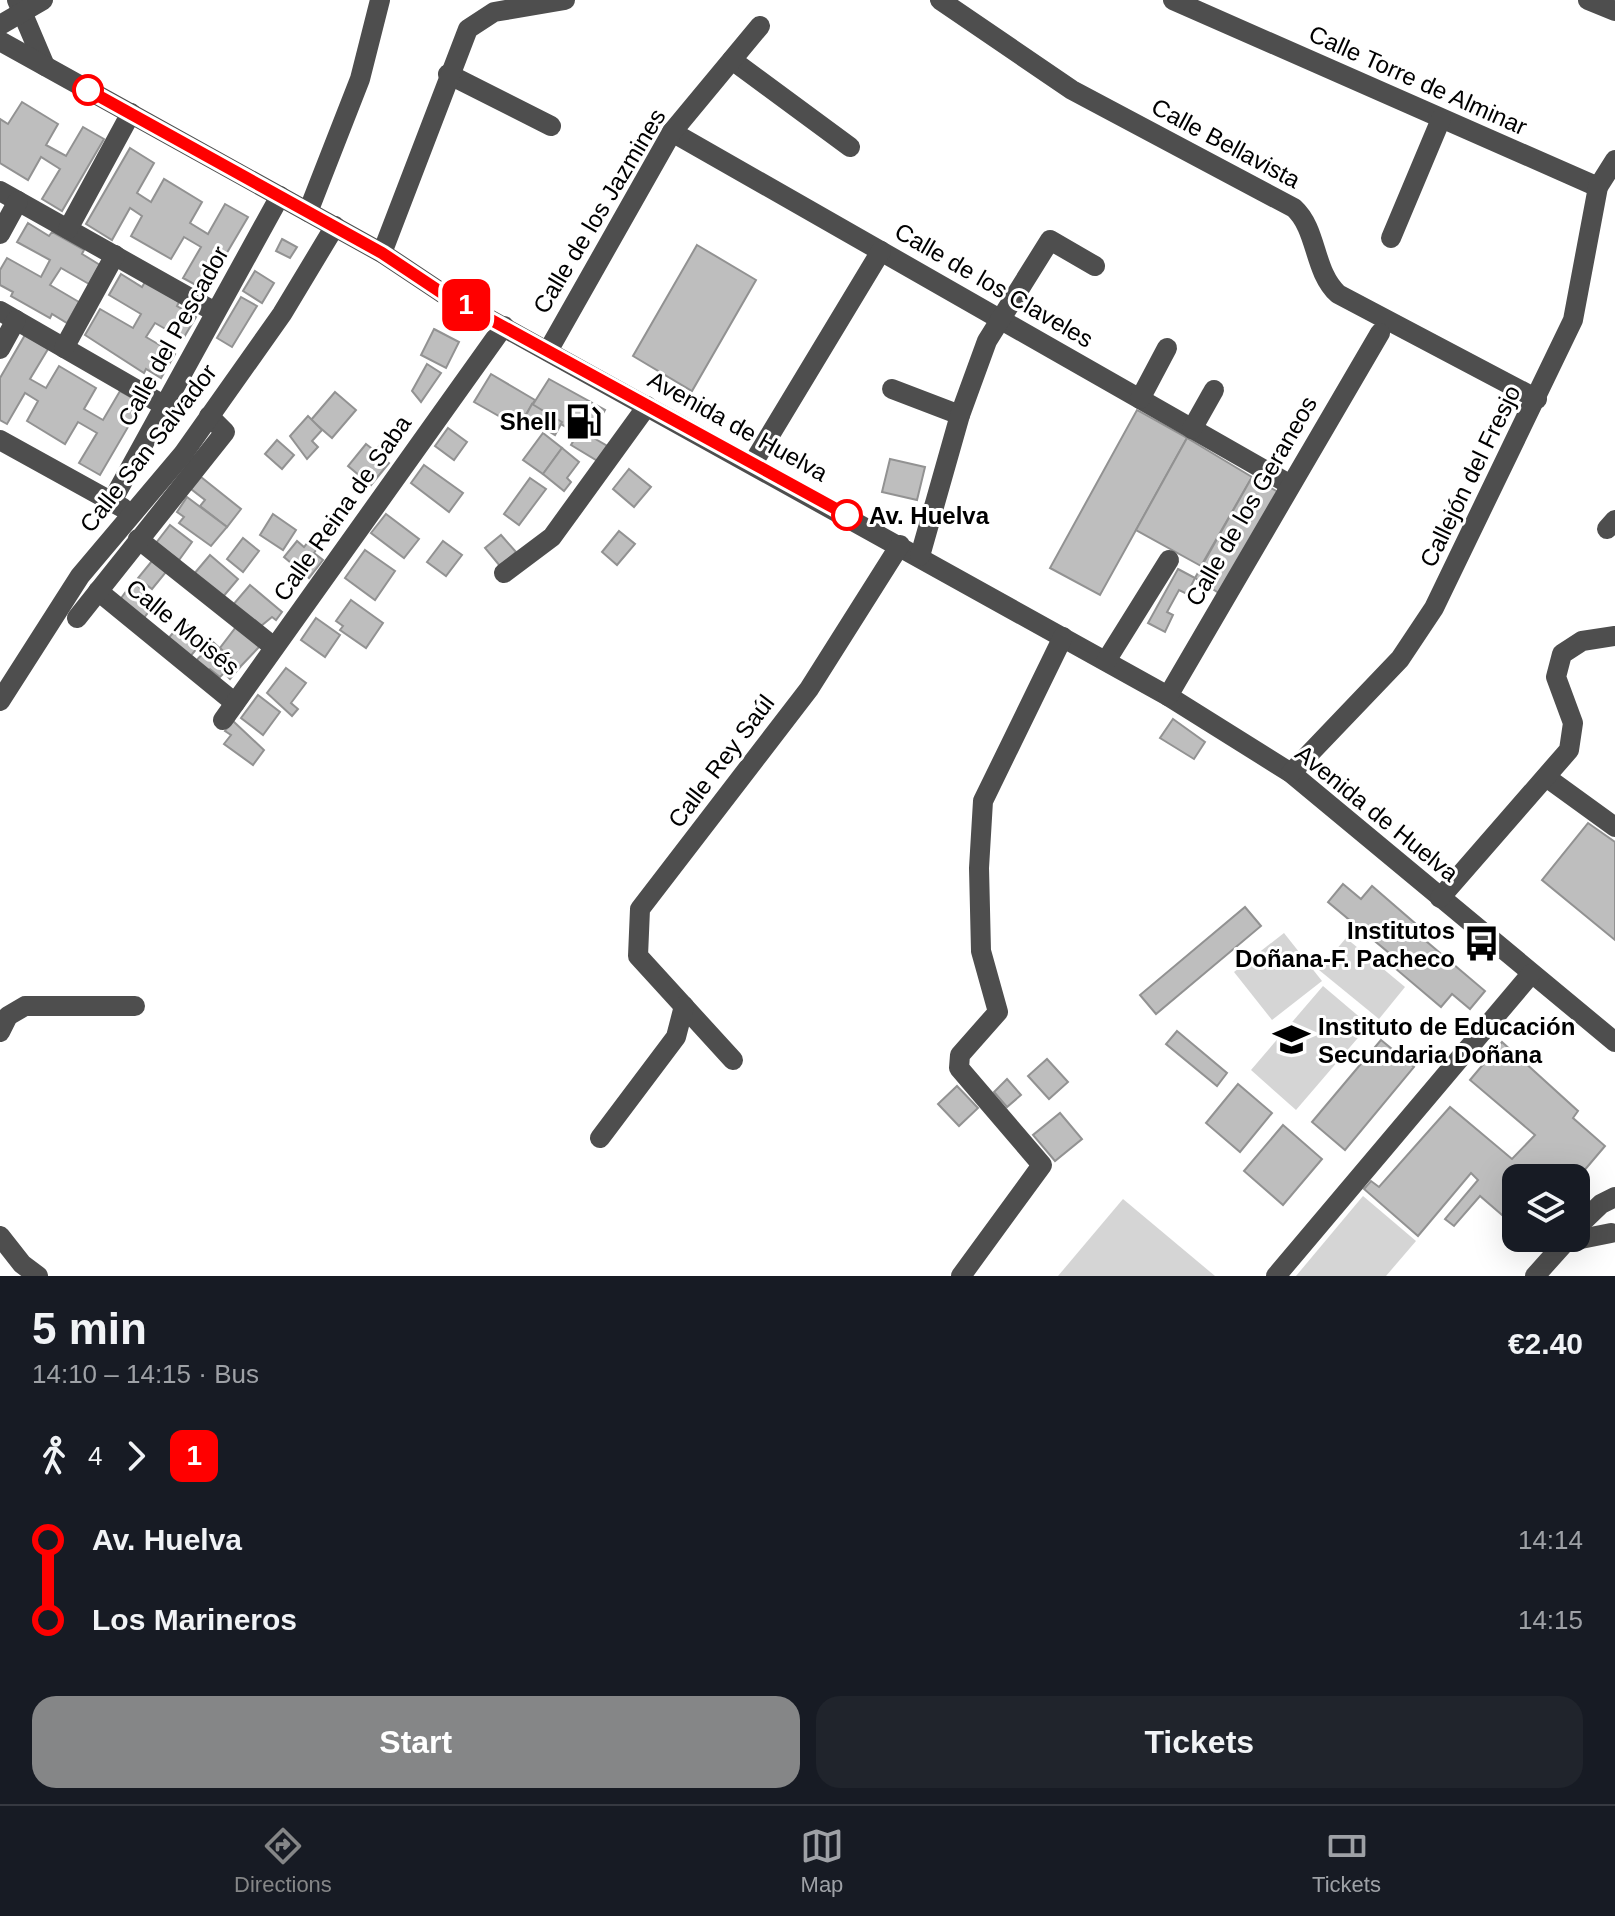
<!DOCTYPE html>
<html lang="en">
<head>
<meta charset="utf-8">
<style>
  body { margin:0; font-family:Helvetica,sans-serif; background:#20242c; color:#f1f3f6; height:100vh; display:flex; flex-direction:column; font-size:30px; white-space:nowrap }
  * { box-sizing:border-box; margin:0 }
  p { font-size:26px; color:#9ea1a6 }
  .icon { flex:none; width:44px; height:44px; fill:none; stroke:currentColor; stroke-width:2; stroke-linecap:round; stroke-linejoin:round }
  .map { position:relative; height:1276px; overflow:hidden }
  .panel { display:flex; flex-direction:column; background:#171b24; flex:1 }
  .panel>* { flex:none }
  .badge { padding:0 16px; border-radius:12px; font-size:28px; line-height:52px }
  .tools { position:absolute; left:1502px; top:1164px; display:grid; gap:16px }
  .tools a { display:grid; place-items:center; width:88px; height:88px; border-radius:16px; background:#171b24; box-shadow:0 8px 32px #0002; font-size:40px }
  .map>.badge { position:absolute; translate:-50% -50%; box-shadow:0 0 0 4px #fff }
  .legs { display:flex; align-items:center; gap:12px; height:88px; padding:0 32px; font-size:26px }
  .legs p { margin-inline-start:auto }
  .summary { display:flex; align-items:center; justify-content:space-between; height:136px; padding:0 32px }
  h1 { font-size:44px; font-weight:800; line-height:60px }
  .button { display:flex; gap:16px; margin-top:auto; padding:16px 32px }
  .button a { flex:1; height:92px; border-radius:24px; background:#858687; color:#fff; font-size:32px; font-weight:800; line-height:92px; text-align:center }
  .button a+a { background:#20242c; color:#f1f3f6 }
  ul { padding:0 32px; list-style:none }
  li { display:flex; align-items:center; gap:28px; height:80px; font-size:30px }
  li i { display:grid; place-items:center; width:12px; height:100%; margin:0 10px; background:currentColor }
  li i::after { content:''; width:20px; height:20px; margin:-10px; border:6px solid; border-radius:50%; background:#171b24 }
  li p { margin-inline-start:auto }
  li:first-child i { background:linear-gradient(#0000 50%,currentColor 0) }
  li:last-child i { background:linear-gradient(currentColor 50%,#0000 0) }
  .tab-bar { display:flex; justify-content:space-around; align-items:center; height:112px; border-top:2px solid #363941; background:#171b24; font-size:22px; color:#9ea1a6 }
  .tab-bar a { display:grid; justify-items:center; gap:4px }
  .tab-bar .selected { color:#858687 }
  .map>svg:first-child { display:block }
</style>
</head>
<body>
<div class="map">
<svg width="1615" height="1276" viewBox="0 0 1615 1276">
  <rect width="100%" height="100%" fill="#fff"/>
  <g fill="#d5d5d5">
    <polygon points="1284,933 1322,981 1272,1020 1234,972"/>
    <polygon points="1346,938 1405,987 1379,1019 1319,970"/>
    <polygon points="1323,986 1369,1025 1296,1110 1251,1070"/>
    <polygon points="1363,1196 1416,1241 1386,1276 1296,1276"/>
    <polygon points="1123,1199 1215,1276 1058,1276"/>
  </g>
  <g fill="#bebebe" stroke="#929292" stroke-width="2">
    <polygon points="22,102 58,124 46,145 66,156 83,127 104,139 62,211 42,199 60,169 41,157 28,180 0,163 0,119 8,124"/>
    <polygon points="130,148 154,163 137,193 151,202 164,179 202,202 190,223 208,234 225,204 248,217 205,290 183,278 201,247 184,237 171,259 131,236 142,216 130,208 112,240 86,224"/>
    <polygon points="28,223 49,236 52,232 84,250 82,254 100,265 89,284 61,268 50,285 79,302 67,323 52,314 50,318 11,296 13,292 0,285 0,270 7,258 41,277 50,260 17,242"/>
    <polygon points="282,239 297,247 290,258 276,251"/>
    <polygon points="697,245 756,280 692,391 633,356"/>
    <polygon points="255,271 274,283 262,303 243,291"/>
    <polygon points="121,274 142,287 145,282 179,302 177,306 196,317 183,339 155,323 146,337 175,354 161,378 146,369 144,373 85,335 100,309 133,328 141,314 109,295"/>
    <polygon points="241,297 257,306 232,347 217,338"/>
    <polygon points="434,329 459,342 446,368 421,355"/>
    <polygon points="25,335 48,349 30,379 46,388 59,366 96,388 84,409 103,420 120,391 142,403 100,475 79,463 97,433 78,422 65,444 27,421 38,401 25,393 7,424 0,420 0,378"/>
    <polygon points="427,364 441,373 421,402 412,391"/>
    <polygon points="491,374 535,400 518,427 474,402"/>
    <polygon points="549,379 605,410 588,439 546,416 539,426 525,417"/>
    <polygon points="335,392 356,410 332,438 311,420"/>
    <polygon points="532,404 562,422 555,435 525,417"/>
    <polygon points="1137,410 1187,438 1100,595 1050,568"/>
    <polygon points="308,416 322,430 312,441 318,447 307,459 290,436"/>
    <polygon points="448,428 467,442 454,460 435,446"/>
    <polygon points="580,430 609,447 601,463 571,445"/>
    <polygon points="543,433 562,448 543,474 523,460"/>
    <polygon points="1187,438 1252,477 1201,566 1136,530"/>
    <polygon points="277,440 294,455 282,469 265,454"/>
    <polygon points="366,444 375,451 379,446 387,451 382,457 389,463 371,485 348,466"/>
    <polygon points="562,448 579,462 567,478 571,482 564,491 543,474"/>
    <polygon points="890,459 925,467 917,500 882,492"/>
    <polygon points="424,465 463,493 449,512 411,483"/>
    <polygon points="629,469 651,487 634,507 613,489"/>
    <polygon points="201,477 241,509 227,527 200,506 205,500 191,489"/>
    <polygon points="1252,477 1278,492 1219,593 1195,578"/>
    <polygon points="530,478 546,489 519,525 504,514"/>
    <polygon points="187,497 227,527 211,546 179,523 184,517 177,512"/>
    <polygon points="273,514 296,530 283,550 260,535"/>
    <polygon points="386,514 419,539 404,558 371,533"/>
    <polygon points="170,525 192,542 179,560 156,543"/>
    <polygon points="619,531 635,544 617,565 602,552"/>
    <polygon points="501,535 516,552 500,566 485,548"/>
    <polygon points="312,537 320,544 314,553 323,560 309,578 284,557 297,541 304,547"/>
    <polygon points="243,538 259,551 243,572 227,559"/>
    <polygon points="443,541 462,555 446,576 427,562"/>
    <polygon points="365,550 395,571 375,600 345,578"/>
    <polygon points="210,555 238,579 222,598 194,574"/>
    <polygon points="152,561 166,572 152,589 138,578"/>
    <polygon points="1178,569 1195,578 1187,594 1179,590 1167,612 1173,615 1165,632 1148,623"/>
    <polygon points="133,582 157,601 143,619 119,601"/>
    <polygon points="250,585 282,612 276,620 272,617 261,626 232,606"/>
    <polygon points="351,600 383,623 366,648 340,630 343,626 336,621"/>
    <polygon points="316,618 340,635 325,657 301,640"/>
    <polygon points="183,621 205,639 188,659 166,641"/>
    <polygon points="236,627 260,646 240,667 220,648"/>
    <polygon points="213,642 240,667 230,679 224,673 220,677 210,669 206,673 195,662"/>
    <polygon points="286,668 306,683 291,703 298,709 292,716 267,693"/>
    <polygon points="258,695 280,712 263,735 241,718"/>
    <polygon points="1173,719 1205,742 1194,759 1160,738"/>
    <polygon points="233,721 264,750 253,765 224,744 231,735 225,731"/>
    <polygon points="1588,823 1615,842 1615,940 1542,880"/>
    <polygon points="1343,884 1361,899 1372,886 1417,925 1413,930 1485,991 1470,1009 1452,994 1441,1007 1396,969 1401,963 1328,902"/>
    <polygon points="1245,907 1261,926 1156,1014 1140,995"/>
    <polygon points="1177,1031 1227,1073 1217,1086 1166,1044"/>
    <polygon points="1381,1040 1414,1067 1345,1150 1312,1122"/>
    <polygon points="1502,1042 1578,1111 1573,1118 1605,1146 1577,1179 1572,1175 1516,1178 1516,1227 1480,1196 1454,1226 1445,1219 1478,1180 1471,1173 1418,1236 1364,1189 1371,1181 1379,1187 1450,1107 1512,1159 1535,1135 1470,1080"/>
    <polygon points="1047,1059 1068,1082 1049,1099 1028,1076"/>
    <polygon points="1007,1079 1021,1095 1007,1107 994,1092"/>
    <polygon points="1238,1084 1272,1113 1240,1152 1206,1123"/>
    <polygon points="957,1086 978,1108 959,1126 938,1104"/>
    <polygon points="1060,1113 1082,1139 1055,1161 1033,1135"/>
    <polygon points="1283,1125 1322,1159 1283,1205 1244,1171"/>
  </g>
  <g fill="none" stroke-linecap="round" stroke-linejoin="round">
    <g stroke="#4e4e4e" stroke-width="20">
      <polyline points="17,0 45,66"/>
      <path d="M940,0L1072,90L1294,208C1318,230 1313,271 1338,294L1537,399"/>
      <polyline points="1173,0 1598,187"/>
      <polyline points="1588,0 1615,11"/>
      <polyline points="0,25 43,0"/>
      <polyline points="0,41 382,253 442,293 1168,696 1291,773 1615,1042"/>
      <polyline points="732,60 850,147"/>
      <polyline points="448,74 551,126"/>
      <polyline points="672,132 1289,484"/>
      <polyline points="0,191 215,312"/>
      <polyline points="308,212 360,79 380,0"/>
      <polyline points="68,229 131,113"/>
      <polyline points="0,234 18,201"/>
      <polyline points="1391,238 1441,119"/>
      <polyline points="382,253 468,29 494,12 565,0"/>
      <polyline points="0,311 165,406"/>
      <polyline points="64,348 115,255"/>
      <polyline points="0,349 16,320"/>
      <polyline points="548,351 672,132 760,26"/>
      <polyline points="892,389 960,415"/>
      <polyline points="1140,399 1167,348"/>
      <polyline points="1192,429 1214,390"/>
      <polyline points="0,440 123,508"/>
      <polyline points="753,463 881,251"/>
      <polyline points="112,501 280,196"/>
      <polyline points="1607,529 1615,520"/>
      <polyline points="138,539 274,647"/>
      <polyline points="920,556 960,415 987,341 1050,240 1095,266"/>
      <polyline points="504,573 552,537 647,406"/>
      <polyline points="98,591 235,703"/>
      <polyline points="77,618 225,432 209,416"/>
      <polyline points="1106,661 1169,560"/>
      <polyline points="1168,696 1380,333"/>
      <polyline points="0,701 80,576 183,454 282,314 335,226"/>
      <polyline points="223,720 504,326"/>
      <polyline points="1291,773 1400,659 1434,608 1573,320 1598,187 1615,160"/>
      <polyline points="1546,777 1615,827"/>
      <polyline points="1440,898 1569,750 1573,723 1556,677 1562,654 1582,641 1615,636"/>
      <polyline points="0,1032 8,1016 25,1006 135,1006"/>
      <polyline points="733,1060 638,956 640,909 809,689 900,545"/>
      <polyline points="600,1138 676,1037 684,1006"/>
      <polyline points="1576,1228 1601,1204 1615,1197"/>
      <polyline points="0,1236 22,1264 38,1276"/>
      <polyline points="1566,1242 1611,1233"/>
      <polyline points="961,1276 1042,1165 959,1068 960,1055 998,1012 981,951 979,868 983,801 1063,637"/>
      <polyline points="1276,1276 1531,974"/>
      <polyline points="1535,1276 1569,1238"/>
    </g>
  </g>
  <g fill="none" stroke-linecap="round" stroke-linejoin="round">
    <defs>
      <polyline id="line-1" points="88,90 382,253 442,293 847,515"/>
    </defs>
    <use href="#line-1" stroke="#fff" stroke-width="18"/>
    <use href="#line-1" stroke="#f00" stroke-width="12"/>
  </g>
  <defs>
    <symbol id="fuel-bare" viewBox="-9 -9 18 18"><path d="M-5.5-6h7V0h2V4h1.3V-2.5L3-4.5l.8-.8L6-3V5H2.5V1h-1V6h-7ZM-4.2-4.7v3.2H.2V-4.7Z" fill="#000" stroke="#fff" stroke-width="2.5" paint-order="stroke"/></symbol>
    <symbol id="bus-bare" viewBox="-9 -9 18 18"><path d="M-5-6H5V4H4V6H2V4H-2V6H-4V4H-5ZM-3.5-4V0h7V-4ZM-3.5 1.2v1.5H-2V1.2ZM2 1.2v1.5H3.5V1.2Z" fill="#000" stroke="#fff" stroke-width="2.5" paint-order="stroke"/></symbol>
    <symbol id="school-bare" viewBox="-9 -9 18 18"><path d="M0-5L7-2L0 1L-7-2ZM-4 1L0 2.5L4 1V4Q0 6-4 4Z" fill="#000" stroke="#fff" stroke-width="2.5" paint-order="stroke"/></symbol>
  </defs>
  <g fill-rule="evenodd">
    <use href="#fuel-bare" x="558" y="396" width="51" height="51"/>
    <use href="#bus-bare" x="1456" y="918" width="51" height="51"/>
    <use href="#school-bare" x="1266" y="1014" width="51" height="51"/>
  </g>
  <g fill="#fff" stroke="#f00" stroke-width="4">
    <circle cx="88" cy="90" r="14"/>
    <circle cx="847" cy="515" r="14"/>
  </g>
  <g text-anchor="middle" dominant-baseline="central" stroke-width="6" stroke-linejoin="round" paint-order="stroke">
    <g font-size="24" fill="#000" stroke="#fff">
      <text transform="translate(1418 80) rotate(24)">Calle Torre de Alminar</text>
      <text transform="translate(1226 143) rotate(28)">Calle Bellavista</text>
      <text transform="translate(599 211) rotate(-59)">Calle de los Jazmines</text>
      <text transform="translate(994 285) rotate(30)">Calle de los Claveles</text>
      <text transform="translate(173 336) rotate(-61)">Calle del Pescador</text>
      <text transform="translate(738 426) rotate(29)">Avenida de Huelva</text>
      <text transform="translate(148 448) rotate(-52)">Calle San Salvador</text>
      <text transform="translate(1470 476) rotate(-64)">Callejón del Fresjo</text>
      <text transform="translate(1251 501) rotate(-60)">Calle de los Geraneos</text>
      <text transform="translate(342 508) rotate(-55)">Calle Reina de Saba</text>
      <text transform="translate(183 627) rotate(39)">Calle Moisés</text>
      <text transform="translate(721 761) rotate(-53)">Calle Rey Saúl</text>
      <text transform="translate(1377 813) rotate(39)">Avenida de Huelva</text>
    </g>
    <g font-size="24" font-weight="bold" fill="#000" stroke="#fff" text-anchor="end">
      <text x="557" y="421">Shell</text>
      <text x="1455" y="930">Institutos<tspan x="1455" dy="28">Doñana-F. Pacheco</tspan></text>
      <text x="1318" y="1026" text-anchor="start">Instituto de Educación<tspan x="1318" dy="28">Secundaria Doñana</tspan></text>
    </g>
    <g font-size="24" font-weight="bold" fill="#000" stroke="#fff" text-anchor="start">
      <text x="869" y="515">Av. Huelva</text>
    </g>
  </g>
</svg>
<div class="tools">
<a><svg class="icon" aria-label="layers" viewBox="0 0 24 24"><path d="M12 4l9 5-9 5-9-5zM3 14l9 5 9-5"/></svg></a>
</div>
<b class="badge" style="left:466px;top:305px;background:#f00;color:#fff">1</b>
</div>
<section class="panel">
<div class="summary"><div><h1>5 min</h1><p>14:10 – 14:15 · Bus</p></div><b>€2.40</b></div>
<div class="legs"><svg class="icon" aria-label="walk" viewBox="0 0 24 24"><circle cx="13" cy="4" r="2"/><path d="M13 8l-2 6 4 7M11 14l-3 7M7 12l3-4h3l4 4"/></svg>4<svg class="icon" aria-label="forward" viewBox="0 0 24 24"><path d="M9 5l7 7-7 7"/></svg><b class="badge" style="background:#f00;color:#fff">1</b></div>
<ul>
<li><i style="color:#f00"></i><b>Av. Huelva</b><p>14:14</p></li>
<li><i style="color:#f00"></i><b>Los Marineros</b><p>14:15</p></li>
</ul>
<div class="button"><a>Start</a><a>Tickets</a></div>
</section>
<nav class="tab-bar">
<a class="selected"><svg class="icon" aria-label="directions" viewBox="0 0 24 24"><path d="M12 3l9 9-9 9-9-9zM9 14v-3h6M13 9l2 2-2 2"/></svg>Directions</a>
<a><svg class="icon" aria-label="map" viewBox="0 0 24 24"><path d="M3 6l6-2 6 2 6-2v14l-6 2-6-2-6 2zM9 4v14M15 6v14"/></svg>Map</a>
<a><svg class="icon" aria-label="tickets" viewBox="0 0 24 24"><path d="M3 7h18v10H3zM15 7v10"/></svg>Tickets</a>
</nav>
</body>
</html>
